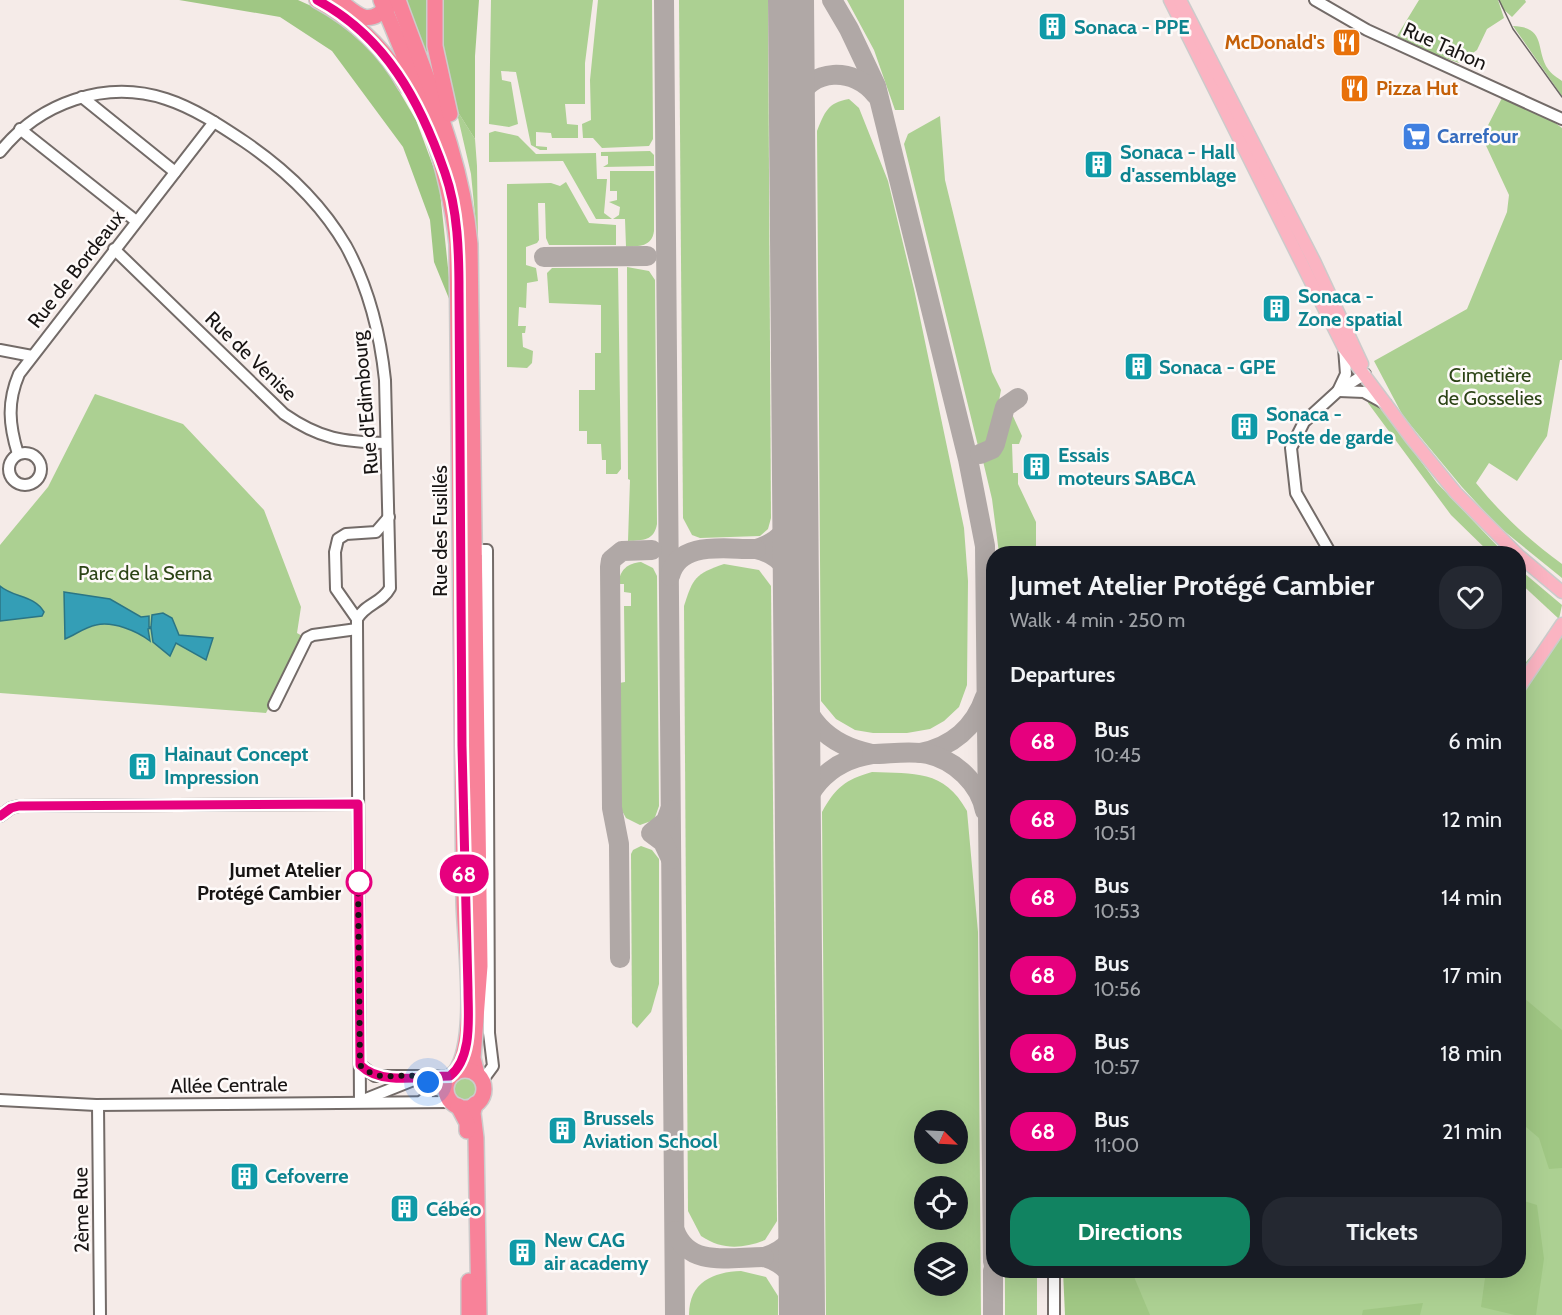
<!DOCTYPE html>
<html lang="en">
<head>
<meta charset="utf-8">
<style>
  body { margin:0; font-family:Cabin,sans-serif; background:#242831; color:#f1f3f6; height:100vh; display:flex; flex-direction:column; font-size:22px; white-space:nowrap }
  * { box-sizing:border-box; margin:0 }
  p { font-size:20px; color:#9ea1a6 }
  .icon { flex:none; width:33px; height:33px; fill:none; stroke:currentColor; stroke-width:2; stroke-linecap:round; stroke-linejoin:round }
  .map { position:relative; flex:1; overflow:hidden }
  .details { position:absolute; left:986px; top:546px; width:540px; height:732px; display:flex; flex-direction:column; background:#171b24; border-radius:24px; box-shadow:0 6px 24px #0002 }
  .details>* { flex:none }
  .badge { padding:0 12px; border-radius:20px; font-size:21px; line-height:39px }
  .needle { width:39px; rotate:114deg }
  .controls { position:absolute; left:914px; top:1110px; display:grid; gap:12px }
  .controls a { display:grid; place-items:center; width:54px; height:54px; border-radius:50%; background:#171b24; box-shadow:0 6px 24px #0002; font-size:30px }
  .you { position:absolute; width:30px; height:30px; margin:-15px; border:4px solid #fff; border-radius:50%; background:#1a73e8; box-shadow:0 0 0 9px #1a73e833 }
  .map>.badge { position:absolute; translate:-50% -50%; box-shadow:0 0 0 3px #fff }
  h2 { padding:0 24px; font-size:22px; line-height:54px }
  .round { display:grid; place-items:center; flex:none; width:63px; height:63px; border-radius:24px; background:#242831 }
  .overview { display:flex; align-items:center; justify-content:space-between; height:102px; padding:0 24px }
  h1 { font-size:28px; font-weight:700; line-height:45px }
  .cta { display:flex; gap:12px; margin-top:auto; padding:12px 24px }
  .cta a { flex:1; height:69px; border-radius:24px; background:#118361; color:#fff; font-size:24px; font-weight:700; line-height:69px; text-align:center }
  .cta a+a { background:#242831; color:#f1f3f6 }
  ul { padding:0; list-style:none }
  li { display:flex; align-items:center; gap:18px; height:78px; padding:0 24px }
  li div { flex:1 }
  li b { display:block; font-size:22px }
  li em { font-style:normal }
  li .badge { min-width:66px; font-weight:700; text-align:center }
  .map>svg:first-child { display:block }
</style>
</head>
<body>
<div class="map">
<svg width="1562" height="1315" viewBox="0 0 1562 1315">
  <rect width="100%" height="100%" fill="#f5ebe8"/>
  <g fill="#acd092" fill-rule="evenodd">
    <polygon points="491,0 593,0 585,63 585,104 565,104 567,124 578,125 578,138 552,138 551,133 536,132 536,146 547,147 547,150 540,150 531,145 516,72 501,71 502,80 511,82 518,124 509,127 489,124"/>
    <polygon points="598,0 652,0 653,139 649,146 602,148 593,138 583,138 582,124 591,120 590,80"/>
    <polygon points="679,0 768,0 771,518 768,529 760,536 700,538 692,535 683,518"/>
    <polygon points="847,0 904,0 904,110 895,110 874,50"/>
    <polygon points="1419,0 1498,0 1504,18 1487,29 1477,50 1459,63 1428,52 1397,36"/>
    <polygon points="1499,0 1525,0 1526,2 1512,17 1502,8"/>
    <path d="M1513,26C1547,27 1535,50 1548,69C1551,74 1558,78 1562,81V96Z"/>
    <path d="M1503,96L1533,107L1562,128V360H1560L1547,436L1517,481L1489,463L1476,483C1502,515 1529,540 1562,564V578L1498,526L1462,487L1403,416L1374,361L1467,309L1507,212L1509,195L1482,137Z"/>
    <path d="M849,99L859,108L888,181L914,289L964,528L968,581L967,685L959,707L944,721L930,729L907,733H873L855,730L836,719L821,701L817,131C825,112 827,103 849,99Z"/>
    <polygon points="456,109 475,139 477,166 482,537 476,225 471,174"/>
    <polygon points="940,116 945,180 992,372 1001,390 992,438 978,446 904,144 908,134"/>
    <polygon points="495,131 518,136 536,154 596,153 597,179 607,179 604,213 612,219 596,219 563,161 489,162 489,133"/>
    <polygon points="650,151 654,155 654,166 603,167 608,164 608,156 601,156 601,152"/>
    <path d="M610,171H654V231C652,247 639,246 626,247L625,219H613L619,215L620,207L609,202L617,200V191H610Z"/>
    <polygon points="566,182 589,223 616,225 616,245 549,245 546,238 545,203 538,203 539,240 537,243 526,247 526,265 536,268 538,281 527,283 526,308 519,307 518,326 526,326 525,333 522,333 523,347 533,351 532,363 527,368 507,367 507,184 551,183 560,186"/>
    <path d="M627,267L649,271L655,280L657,524C654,541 643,540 628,541L630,480L628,479Z"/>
    <polygon points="552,268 618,268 621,469 617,474 606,474 606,460 602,460 601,444 587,444 587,431 579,431 579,390 595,390 595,353 601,353 601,305 549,303 547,273"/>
    <polygon points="95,394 183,424 264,510 301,607 297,633 304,637 266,713 0,693 0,545 48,487"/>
    <polygon points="1367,397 1373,397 1437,483 1504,553 1490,553 1451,515 1368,403"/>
    <path d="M1012,414L1022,436L1019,444H1012L1013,473H1018V484L1036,522V553H999L992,499L983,461C1012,450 996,423 1012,414Z"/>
    <path d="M641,562L653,568L657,576L659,806L654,820L640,825L626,818L620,807L619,683L625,682L624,606H631V593L624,592V584H619C619,570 628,563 641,562Z"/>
    <path d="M724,564L759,570L771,586L777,1221L765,1240C742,1249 722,1250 701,1236L688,1211L684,606C693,578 695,574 724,564Z"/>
    <polygon points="1518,568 1562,605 1559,619 1518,581"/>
    <polygon points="1562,622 1562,1315 1067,1315 1070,1271 1518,1270 1518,671"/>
    <path d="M872,772C914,774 944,769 967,811L978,932L981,1315H826L822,812C836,787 845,780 872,772ZM924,1120H957V1154H924ZM924,1186H957V1220H924ZM924,1252H957V1286H924Z"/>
    <polygon points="641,846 652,850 659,859 659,984 651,1012 637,1028 632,1023 631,854 633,850"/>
    <circle cx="465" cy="1089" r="11"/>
    <path d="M741,1271L766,1277L778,1296V1315H689C689,1282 713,1272 741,1271Z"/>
    <rect x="1005" y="1271" width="32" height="44"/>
  </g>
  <g fill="#a0c784">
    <polygon points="179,0 298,0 329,14 363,40 382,62 416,120 439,182 452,306 434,262 430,220 403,147 332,51 280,17"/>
    <polygon points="405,0 431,0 429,53 422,49"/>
    <polygon points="444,0 479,0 475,56 475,139 456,109 442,48"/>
    <polygon points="1518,993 1562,1030 1562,1168 1549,1169 1539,1138 1518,1120 1518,1095 1525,1066 1518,1050"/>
    <polygon points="1518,1199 1537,1205 1544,1259 1536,1315 1515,1315 1481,1307 1486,1271 1518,1270"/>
    <polygon points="1126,1270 1132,1272 1150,1315 1065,1315 1063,1271"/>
    <polygon points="1423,1303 1420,1315 1362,1315 1363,1310"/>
  </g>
  <g fill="#349eb6" stroke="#2b7585" stroke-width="1.5">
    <path d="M0,586C14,598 34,595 44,612L42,616L0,621Z"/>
    <path d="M64,592L110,599L141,617L149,616V627H151L152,615L163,613L172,618L179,635L213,638L206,660L176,643L170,656L153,642L151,628L148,629L150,641C137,631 113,621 96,625C85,627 75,635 65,639Z"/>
  </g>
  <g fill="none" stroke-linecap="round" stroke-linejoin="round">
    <g stroke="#b0a8a6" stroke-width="20">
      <polyline points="664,0 675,1315"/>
      <polyline points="832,0 849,29 876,86 968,459 985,546 993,1262"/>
      <path d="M792,135C793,124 793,112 796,102C810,67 855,67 876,95"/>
      <polyline points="544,257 647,256"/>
      <polyline points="980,454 992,449 995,444 1005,407 1018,398"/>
      <path d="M795,505C790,529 780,542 756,549C783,555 790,572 796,597"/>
      <path d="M670,576C679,539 728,550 756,549"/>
      <path d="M797,673C801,718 827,745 872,754C827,761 800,793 798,837"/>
      <path d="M920,753C952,747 975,727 985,697"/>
      <path d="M872,754C889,754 911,750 928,754C955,760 980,784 985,811"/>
      <polyline points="670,810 666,821 651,833 663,842 671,859"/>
      <polyline points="620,958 619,844 612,808 610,567 611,560 622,551 652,550"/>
      <path d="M801,1214C796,1236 788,1250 764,1257C789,1264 796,1280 802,1303"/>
      <path d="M675,1231C689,1268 730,1257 764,1257"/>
      <polyline points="993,1270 993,1315"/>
    </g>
    <polyline stroke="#b0a8a6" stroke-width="46" points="791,0 802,1315"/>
    <defs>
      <g id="minor">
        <polyline points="1315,0 1367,30 1562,119"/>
        <polyline points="82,97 175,172"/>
        <polyline points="20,129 136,221"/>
        <path d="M0,152C39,103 105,79 166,99C194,108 221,126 245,142C286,170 321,203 346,246C369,288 380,332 385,380L390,588C382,603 365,604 357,619"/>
        <path d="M114,249L284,414C320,439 343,442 386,443"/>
        <polyline points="0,350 32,356"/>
        <polyline points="1338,391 1346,374 1344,348"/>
        <polyline points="1339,391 1364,392 1386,404"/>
        <circle cx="25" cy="469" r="16"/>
        <path d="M18,454C9,425 7,402 19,374L214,122"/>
        <polyline points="474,550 487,550 489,1033 493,1066 482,1081"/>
        <polyline points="1331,554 1296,493 1291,448 1304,422 1338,391 1365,374"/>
        <polyline points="274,705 307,638 313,635 357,629"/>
        <polyline points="0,816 11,808 19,806 358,804"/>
        <polyline points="360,1065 375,1076 451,1076"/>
        <polyline points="421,1077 428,1082 427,1096 421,1102"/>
        <polyline points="366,1099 416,1079"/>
        <polyline points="0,1100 96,1105 451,1102"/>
        <polyline points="360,1102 357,624 357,619 336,589 335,552 338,539 346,534 376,532 389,517"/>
        <polyline points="98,1105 100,1315"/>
        <polyline points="1054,1270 1054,1315"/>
      </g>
      <g id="major">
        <polyline points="1170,0 1344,348 1412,439 1456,493 1517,554"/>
        <polyline points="1180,0 1314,261 1362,364"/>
        <polyline points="1518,555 1562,592"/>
        <polyline points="1518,689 1562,624"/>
      </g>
      <g id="highway">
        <path d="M317,0C356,21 385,48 406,86"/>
        <path d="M339,0C360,18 370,27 391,3"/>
        <path d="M381,0C414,79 448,158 457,244L464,902C465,944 479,1040 455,1073"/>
        <path d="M398,0C427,81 462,157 470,244L480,966L473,1058L477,1074"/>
        <polyline points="435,0 435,46 450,114"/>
        <circle cx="465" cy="1089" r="19"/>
        <polyline points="475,1104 473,1113 476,1138 479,1315"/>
        <polyline points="458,1106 467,1123 467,1131"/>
        <polyline points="469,1281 469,1315"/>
      </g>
    </defs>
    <use href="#minor" stroke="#736b68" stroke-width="14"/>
    <use href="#major" stroke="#cccbcb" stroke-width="15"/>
    <use href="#highway" stroke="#cccbcb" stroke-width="18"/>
    <use href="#minor" stroke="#fff" stroke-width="10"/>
    <use href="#major" stroke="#fbb4c2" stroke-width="12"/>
    <use href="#highway" stroke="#f88299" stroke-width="15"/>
    <polyline stroke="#6b6664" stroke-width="1.5" points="1499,0 1513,29 1562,97"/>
  </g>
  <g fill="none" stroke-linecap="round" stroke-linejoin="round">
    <defs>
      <path id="line" d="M0,816L11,808L19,806L358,804L360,1065C381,1086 422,1076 450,1076C473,1057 468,1016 468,990L462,746L459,292C459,253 458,210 445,173C420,101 386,37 317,0"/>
    </defs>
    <use href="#line" stroke="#fff" stroke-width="14"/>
    <use href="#line" stroke="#e6007e" stroke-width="9"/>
    <path stroke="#171413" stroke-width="6" stroke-dasharray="0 10.8" d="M359,882L358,877L360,1065C382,1088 408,1066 428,1082"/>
  </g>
  <defs>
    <symbol id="building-square" viewBox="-11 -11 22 22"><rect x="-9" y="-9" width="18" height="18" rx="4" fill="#0f9aa8" stroke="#fefaf9"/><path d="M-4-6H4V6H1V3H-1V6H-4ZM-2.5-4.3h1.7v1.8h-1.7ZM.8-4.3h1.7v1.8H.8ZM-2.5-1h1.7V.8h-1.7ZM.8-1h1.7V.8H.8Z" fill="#fff"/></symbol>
    <symbol id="restaurant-square" viewBox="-11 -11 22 22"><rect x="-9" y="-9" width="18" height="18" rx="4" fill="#e8710a" stroke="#fefaf9"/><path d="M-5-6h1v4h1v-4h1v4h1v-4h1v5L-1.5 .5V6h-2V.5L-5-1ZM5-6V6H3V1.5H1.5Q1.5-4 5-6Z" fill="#fff"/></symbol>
    <symbol id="supermarket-square" viewBox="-11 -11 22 22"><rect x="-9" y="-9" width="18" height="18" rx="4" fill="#3f7fe0" stroke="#fefaf9"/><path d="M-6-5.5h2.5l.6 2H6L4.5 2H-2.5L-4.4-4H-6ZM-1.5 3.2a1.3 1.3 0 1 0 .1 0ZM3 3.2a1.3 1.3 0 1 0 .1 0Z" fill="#fff"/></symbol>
  </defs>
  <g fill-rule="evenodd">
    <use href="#building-square" x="1036" y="10" width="33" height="33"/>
    <use href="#restaurant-square" x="1330" y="26" width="33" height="33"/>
    <use href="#restaurant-square" x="1338" y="72" width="33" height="33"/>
    <use href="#supermarket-square" x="1400" y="120" width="33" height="33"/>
    <use href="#building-square" x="1082" y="148" width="33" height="33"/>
    <use href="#building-square" x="1260" y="292" width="33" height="33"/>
    <use href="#building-square" x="1122" y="350" width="33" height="33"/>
    <use href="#building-square" x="1228" y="410" width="33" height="33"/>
    <use href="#building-square" x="1020" y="450" width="33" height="33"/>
    <use href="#building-square" x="126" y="750" width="33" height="33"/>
    <use href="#building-square" x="546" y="1114" width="33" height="33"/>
    <use href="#building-square" x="228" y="1160" width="33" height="33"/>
    <use href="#building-square" x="388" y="1192" width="33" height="33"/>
    <use href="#building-square" x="506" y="1236" width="33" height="33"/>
  </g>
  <circle fill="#fff" stroke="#e6007e" stroke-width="3" cx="359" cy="882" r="12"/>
  <g text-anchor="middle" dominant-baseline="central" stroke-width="5" stroke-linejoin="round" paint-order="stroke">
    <g font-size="20" font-weight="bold" fill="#0d838f" stroke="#fefaf9" text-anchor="start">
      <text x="1074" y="27">Sonaca - PPE</text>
      <text x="1120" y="152">Sonaca - Hall<tspan x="1120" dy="23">d'assemblage</tspan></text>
      <text x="1298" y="296">Sonaca -<tspan x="1298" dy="23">Zone spatial</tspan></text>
      <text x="1159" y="367">Sonaca - GPE</text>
      <text x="1266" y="414">Sonaca -<tspan x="1266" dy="23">Poste de garde</tspan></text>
      <text x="1058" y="455">Essais<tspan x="1058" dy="23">moteurs SABCA</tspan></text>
      <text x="164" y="754">Hainaut Concept<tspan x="164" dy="23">Impression</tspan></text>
      <text x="583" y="1118">Brussels<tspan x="583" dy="23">Aviation School</tspan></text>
      <text x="265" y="1176">Cefoverre</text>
      <text x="426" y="1209">Cébéo</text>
      <text x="544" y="1240">New CAG<tspan x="544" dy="23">air academy</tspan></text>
    </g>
    <g font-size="20" font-weight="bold" fill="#c56008" stroke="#fefaf9" text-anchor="end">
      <text x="1325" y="42">McDonald's</text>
      <text x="1376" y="88" text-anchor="start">Pizza Hut</text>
    </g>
    <g font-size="20" fill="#171413" stroke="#fefaf9">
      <text transform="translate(1445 46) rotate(24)">Rue Tahon</text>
      <text transform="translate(76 269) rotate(-52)">Rue de Bordeaux</text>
      <text transform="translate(251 356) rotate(44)">Rue de Venise</text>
      <text transform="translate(365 403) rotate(-95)">Rue d'Edimbourg</text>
      <text transform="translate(440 531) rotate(-90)">Rue des Fusillés</text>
      <text transform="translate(229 1085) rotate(-1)">Allée Centrale</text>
      <text transform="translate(81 1210) rotate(-91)">2ème Rue</text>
    </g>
    <g font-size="20" font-weight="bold" fill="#366cbe" stroke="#fefaf9" text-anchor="start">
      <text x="1437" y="136">Carrefour</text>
    </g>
    <g font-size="20" fill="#2c4416" stroke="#fefaf9">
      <text x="1490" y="375">Cimetière<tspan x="1490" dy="23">de Gosselies</tspan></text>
      <text x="145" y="573">Parc de la Serna</text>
    </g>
    <g font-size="20" font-weight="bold" fill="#171413" stroke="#fefaf9" text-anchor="end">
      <text x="341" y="870">Jumet Atelier<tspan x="341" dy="23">Protégé Cambier</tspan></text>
    </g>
  </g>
</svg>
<div class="controls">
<a><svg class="needle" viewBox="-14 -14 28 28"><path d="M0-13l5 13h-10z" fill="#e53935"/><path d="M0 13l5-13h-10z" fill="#9ea1a6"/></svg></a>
<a><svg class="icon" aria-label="locate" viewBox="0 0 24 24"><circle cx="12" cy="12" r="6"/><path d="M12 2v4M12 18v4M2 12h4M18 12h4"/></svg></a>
<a><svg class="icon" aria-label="layers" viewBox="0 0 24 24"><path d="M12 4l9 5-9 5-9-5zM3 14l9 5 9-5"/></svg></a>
</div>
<div class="you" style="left:428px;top:1082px"></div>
<b class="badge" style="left:464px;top:874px;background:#e6007e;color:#fff">68</b>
<section class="details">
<div class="overview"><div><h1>Jumet Atelier Protégé Cambier</h1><p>Walk · 4 min · 250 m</p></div><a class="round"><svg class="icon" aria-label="heart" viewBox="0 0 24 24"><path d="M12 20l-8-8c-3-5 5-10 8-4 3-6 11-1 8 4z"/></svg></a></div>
<h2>Departures</h2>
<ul>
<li><span class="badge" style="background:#e6007e;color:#fff">68</span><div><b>Bus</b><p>10:45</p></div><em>6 min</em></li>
<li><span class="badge" style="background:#e6007e;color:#fff">68</span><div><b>Bus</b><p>10:51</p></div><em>12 min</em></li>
<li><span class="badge" style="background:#e6007e;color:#fff">68</span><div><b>Bus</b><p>10:53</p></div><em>14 min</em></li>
<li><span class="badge" style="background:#e6007e;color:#fff">68</span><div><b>Bus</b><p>10:56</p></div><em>17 min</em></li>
<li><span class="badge" style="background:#e6007e;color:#fff">68</span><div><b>Bus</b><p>10:57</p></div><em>18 min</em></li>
<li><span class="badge" style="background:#e6007e;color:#fff">68</span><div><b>Bus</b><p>11:00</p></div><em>21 min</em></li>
</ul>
<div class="cta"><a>Directions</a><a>Tickets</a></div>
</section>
</div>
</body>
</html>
